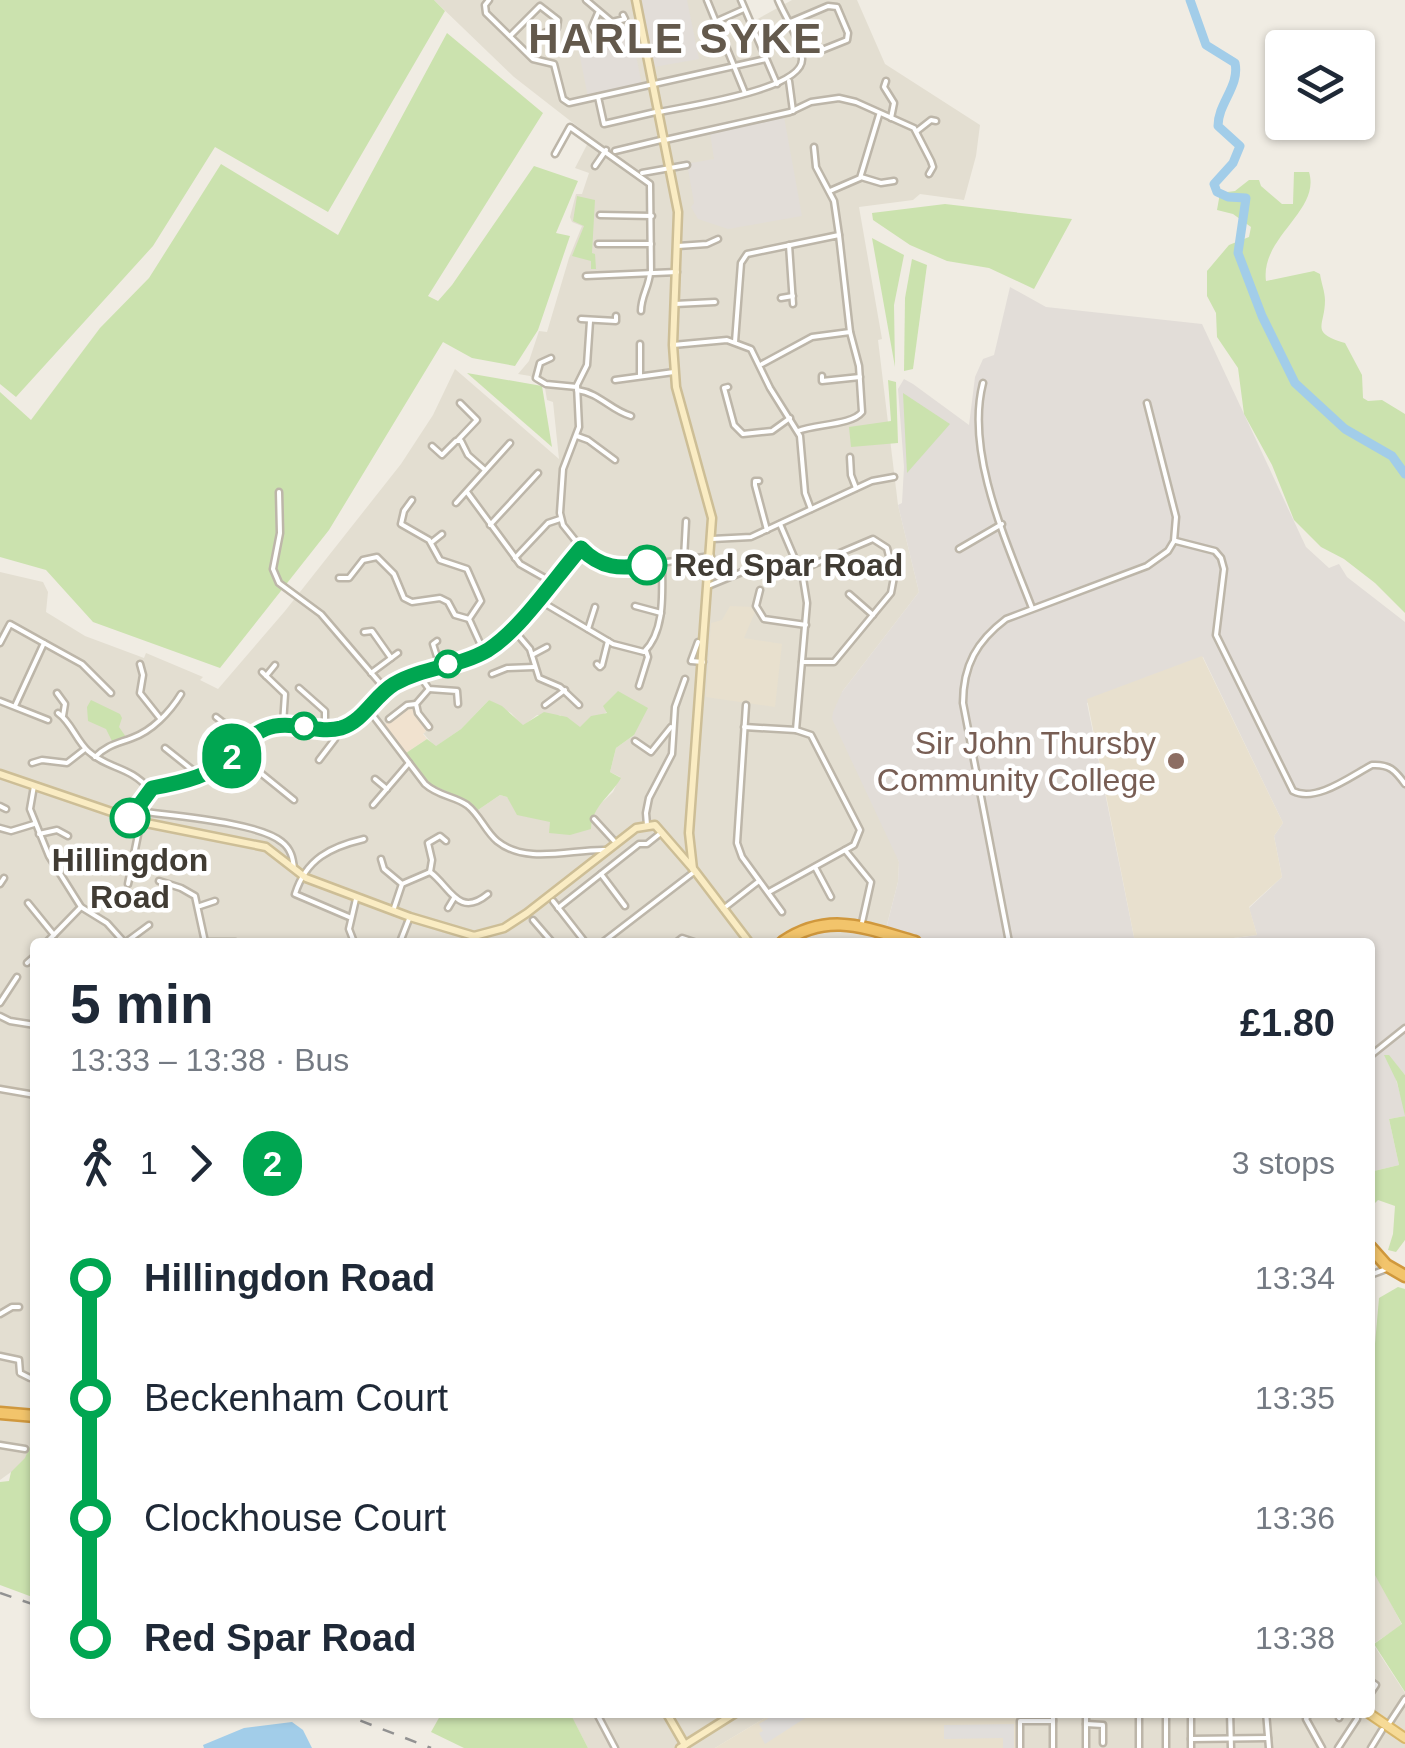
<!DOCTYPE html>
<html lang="en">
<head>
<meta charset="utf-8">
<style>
  body { margin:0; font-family:Arial,sans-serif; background:#f2f2f3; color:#1f2937; height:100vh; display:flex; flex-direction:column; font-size:38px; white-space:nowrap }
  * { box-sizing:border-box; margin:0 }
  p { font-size:32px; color:#747a83 }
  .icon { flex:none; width:55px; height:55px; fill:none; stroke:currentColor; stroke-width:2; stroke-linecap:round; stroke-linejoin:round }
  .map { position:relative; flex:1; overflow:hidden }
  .panel { position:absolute; left:30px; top:938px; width:1345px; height:780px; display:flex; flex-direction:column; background:#fff; border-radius:10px; box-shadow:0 2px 8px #0004 }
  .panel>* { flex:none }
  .badge { padding:0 20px; border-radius:32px; font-size:35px; line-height:65px }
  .tools { position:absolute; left:1265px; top:30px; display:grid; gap:20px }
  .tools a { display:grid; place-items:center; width:110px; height:110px; border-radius:10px; background:#fff; box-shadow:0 2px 8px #0004; font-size:50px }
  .map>.badge { position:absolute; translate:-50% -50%; box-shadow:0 0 0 5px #fff }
  .legs { display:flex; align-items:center; gap:15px; height:110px; padding:0 40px; font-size:32px }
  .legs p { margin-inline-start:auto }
  .head { display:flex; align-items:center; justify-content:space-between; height:170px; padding:0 40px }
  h1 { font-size:55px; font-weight:800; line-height:75px }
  ul { padding:0 40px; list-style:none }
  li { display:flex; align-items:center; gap:35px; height:120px; font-size:38px }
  li i { display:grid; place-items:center; width:15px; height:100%; margin:0 12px; background:currentColor }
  li i::after { content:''; width:25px; height:25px; margin:-12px; border:8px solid; border-radius:50%; background:#fff }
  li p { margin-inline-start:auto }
  li:first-child i { background:linear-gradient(#0000 50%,currentColor 0) }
  li:last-child i { background:linear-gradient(currentColor 50%,#0000 0) }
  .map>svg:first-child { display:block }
</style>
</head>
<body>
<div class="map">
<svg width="1405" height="1748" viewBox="0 0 1405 1748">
  <rect width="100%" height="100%" fill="#f0ece3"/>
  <g fill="#e3ded1" fill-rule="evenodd">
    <path d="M434,0H744L754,21L792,0H857L885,64L980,125L976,156L964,200L920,194L913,200L859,207L882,339L878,340L898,505L919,592L842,692L899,862L898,882L883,940L889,942H35V1474L11,1472L0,1480V572L43,582L48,592L46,612L85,636L144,658L146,653L203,677L200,680L218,689L285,611L401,464L433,415L455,369L559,459L553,402L547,400L545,388L530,376L518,374L529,361L539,331L547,332L569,258L582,226L572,222L570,217L576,194H582L589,173L575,168L591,137L514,77ZM489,700L511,713L523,726L537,715H560L580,728L607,712L634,735L616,748L610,772L620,777L613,792L593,811L591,823L514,807L507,797L500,795L478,810L470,802L430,784L385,725L426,732L423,733L435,747L461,729Z"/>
    <polygon points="1372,1566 1402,1625 1373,1644 1405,1693 1405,1748 1016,1748 1016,1721 1040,1718 1046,1712 1370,1712"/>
    <polygon points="773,1713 715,1748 588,1748 570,1714"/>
  </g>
  <polygon fill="#f1e2cf" points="411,707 426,731 423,734 427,739 406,753 385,725"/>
  <g fill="#e2ddd8">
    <polygon points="640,0 687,0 699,59 654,67"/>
    <polygon points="632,36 642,85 588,97 578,47"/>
    <polygon points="784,117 802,216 728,229 698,219 691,207 694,203 688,169 691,163 714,159 710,133"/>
    <polygon points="1010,287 1046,307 1202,324 1306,547 1329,568 1339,564 1347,577 1405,622 1405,1075 1389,1056 1404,1107 1405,1116 1389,1119 1399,1165 1370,1172 1370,942 1206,942 1257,935 1249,908 1282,877 1274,836 1283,823 1203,657 1087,703 1135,942 931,942 886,929 898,882 899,862 832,719 833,712 842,692 919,592 898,505 902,503 904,467 898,389 904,379 913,384 969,425 975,377 983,359 994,355"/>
  </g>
  <g fill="#e8e0ce">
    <polygon points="730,606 754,607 755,612 744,638 782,644 775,707 706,697 711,623 722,620"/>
    <polygon points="1202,656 1283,823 1274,836 1282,877 1249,907 1257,935 1202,942 1135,942 1087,699"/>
    <polygon points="773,1713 1046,1713 1040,1718 1016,1721 1016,1748 715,1748"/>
  </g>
  <g fill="#cbe2ae">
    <polygon points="0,0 434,0 445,11 328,212 215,147 153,246 16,397 0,384"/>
    <polygon points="447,33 543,113 428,296 438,301 452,285 534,166 578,181 556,233 570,236 538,330 515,366 472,358 443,342 329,530 220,668 93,622 46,570 0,557 0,392 31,420 100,328 149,278 221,164 338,235"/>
    <path d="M1294,172H1309C1321,211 1260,237 1266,281L1314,271L1320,274C1321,282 1325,292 1325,300C1325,327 1309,332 1345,343L1362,375L1363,398L1368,401L1382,400L1405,414V613L1375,583L1344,559L1321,547L1294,520L1272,465L1244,414L1238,368L1217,337L1216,313L1207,296V271L1229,245L1249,237L1251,227L1233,214L1217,210L1220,193L1235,191L1249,180H1259L1261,186L1282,204H1293Z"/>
    <polygon points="577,196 595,200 592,253 595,254 596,269 591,269 591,261 572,256 584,226 573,221"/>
    <polygon points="945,204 1072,219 1034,289 989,268 947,261 910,245 873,220 872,213"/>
    <polygon points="872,238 904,255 894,305 895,367"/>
    <polygon points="912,259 927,265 913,369 904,371 905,298"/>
    <polygon points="467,373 542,386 552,447"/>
    <polygon points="888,380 896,382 898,443 851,447 849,427 891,421"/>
    <polygon points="903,393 950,424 907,473"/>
    <path d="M618,691L648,708L634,735L616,748L610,772L621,778C610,797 592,806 591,829L570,835L549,833L550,822L517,815L507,797L500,795L478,810L470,802L430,784L406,753L427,739L436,746L461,729L489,700L502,706L523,725L544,712L567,717L580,727L591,716L607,713L603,706Z"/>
    <polygon points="91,700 120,714 122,718 119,727 126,737 112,741 106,729 88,721 87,707"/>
    <polygon points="1384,1055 1389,1055 1405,1075 1405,1240 1396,1252 1388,1250 1393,1234 1395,1206 1378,1200 1372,1206 1373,1240 1370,1236 1370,1172 1399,1165 1389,1119 1405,1116 1397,1082"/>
    <polygon points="1398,1287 1405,1289 1405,1692 1374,1644 1402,1624 1370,1566 1370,1401 1379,1298"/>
    <polygon points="35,1435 35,1598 0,1585 0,1482 9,1481 11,1472 25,1458"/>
    <polygon points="454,1713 570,1713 588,1748 464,1748 431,1732 440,1716"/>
  </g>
  <g fill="#e1dedb">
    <polygon points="777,1713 777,1712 813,1713 765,1744 759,1733 763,1731 759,1724"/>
    <polygon points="1014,1724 1014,1748 1003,1748 1003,1738 944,1739 944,1725"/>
  </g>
  <polygon fill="#a2cde9" points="292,1722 303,1730 312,1748 204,1748 203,1745 244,1728"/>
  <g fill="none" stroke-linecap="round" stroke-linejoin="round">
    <path stroke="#a2cde9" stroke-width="9" d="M1190,0L1206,45L1235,63C1240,86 1218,103 1218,126L1240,146L1233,163L1214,184L1217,192L1228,197L1246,198L1238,253L1262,316L1295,383L1345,429L1392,456L1405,474"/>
    <defs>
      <g id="street">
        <polyline points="489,0 485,5 486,13 533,59 554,64 563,99 569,103 766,59"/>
        <polyline points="586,0 612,22 625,19 623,15"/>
        <polyline points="707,0 745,93"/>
        <polyline points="741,0 777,84"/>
        <polyline points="598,13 592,27 599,37"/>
        <polyline points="717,21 744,9"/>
        <polyline points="788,23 828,6 837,7 848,33 847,40 822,50"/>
        <polyline points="510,36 540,6 558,20 557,28 544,33"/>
        <polyline points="789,81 793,111"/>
        <polyline points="886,81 884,87 894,103 891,118"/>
        <polyline points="598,97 604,124 660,111"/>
        <path d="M660,112C686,106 803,90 802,59C801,40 785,17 778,0"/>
        <polyline points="917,131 931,120 936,121"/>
        <polyline points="665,140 790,112 811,102 839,98 856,102 914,128 931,161 933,167 929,174"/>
        <polyline points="814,147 816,167 834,201 839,235"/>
        <polyline points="615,151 665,139"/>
        <polyline points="555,154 570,127 650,184 651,273"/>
        <polyline points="595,166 606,150"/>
        <polyline points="642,173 687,165"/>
        <polyline points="861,177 881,183 894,181"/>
        <polyline points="830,191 860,178 879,115"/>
        <polyline points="600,215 652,216"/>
        <polyline points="598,244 651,244"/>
        <polyline points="789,245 793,304"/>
        <polyline points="678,246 707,244 718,239"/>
        <polyline points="586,276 677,272"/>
        <polyline points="781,298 793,296"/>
        <polyline points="675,304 715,302"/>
        <path d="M641,311C641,296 649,287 650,273"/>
        <polyline points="581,319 616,321 616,316"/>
        <polyline points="590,321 587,365 577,385 579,427 563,469 560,513 563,525 587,555 616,569 711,556"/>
        <path d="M735,342L741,263L747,254L839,235L850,332L859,366L862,412C852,425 816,424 798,431"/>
        <polyline points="640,344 640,376"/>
        <polyline points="673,345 727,340 751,349 770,388 800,436 805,493 811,509"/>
        <polyline points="551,358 540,363 536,378 546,384 577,387"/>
        <polyline points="762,364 812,337 850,332"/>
        <polyline points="822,376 822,381 860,377"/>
        <polyline points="615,380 674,372"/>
        <path d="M983,383C965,453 1007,543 1032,608"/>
        <polyline points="728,387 724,388 734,425 743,434 772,431 790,418"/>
        <path d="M577,390C600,393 610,410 631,416"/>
        <polyline points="577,436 588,440 615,460"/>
        <polyline points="458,440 477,420 460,403"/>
        <polyline points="432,446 442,455 456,441 461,441 468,455 485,470"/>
        <polyline points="850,457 851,475 856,488"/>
        <polyline points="759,481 755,481 755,485 767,530"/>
        <polyline points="279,492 280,533 273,569 279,583 321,614 386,690"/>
        <polyline points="467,492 520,564 550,581"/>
        <polyline points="412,500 404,511 401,524 429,540 440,560 467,569 481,601 469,619 484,652"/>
        <polyline points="456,503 510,443"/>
        <polyline points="780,524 803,578 807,603 796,730"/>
        <polyline points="490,525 538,473"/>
        <polyline points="712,539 751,537 872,481 894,477"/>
        <path d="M1176,541L1215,551L1221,558L1224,569L1216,635L1293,791C1316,803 1351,776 1372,765C1389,764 1395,770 1405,784"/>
        <polyline points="432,542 442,534"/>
        <polyline points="959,549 1002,524"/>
        <polyline points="515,558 548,523 560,519"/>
        <polyline points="684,559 686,521"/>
        <polyline points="800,570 873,539 887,548 894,577 891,593 834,662 802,662"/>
        <polyline points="339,578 349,578 363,560 377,557 394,574 404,598 412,602 440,598 448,602 455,615 469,619"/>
        <polyline points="708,586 747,570"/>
        <polyline points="760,590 756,606 764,619 806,625"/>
        <polyline points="849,594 873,615"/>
        <path d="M537,599L613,644L644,652C666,630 662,591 662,562"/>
        <polyline points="635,606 661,613"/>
        <polyline points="513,629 530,649 539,678 560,687 579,705"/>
        <polyline points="588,629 595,607"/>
        <polyline points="364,632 372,631 391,658"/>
        <polyline points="437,641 433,644 440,666"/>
        <polyline points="698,642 691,661 703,662"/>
        <polyline points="0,643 10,624 44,643 15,706"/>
        <polyline points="44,643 82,664 111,693"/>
        <polyline points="532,655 547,647"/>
        <polyline points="140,664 143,675 140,693 159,717"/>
        <polyline points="597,664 600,667 602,665 608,641"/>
        <polyline points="262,672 285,694 283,724"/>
        <polyline points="417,672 429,689 457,691 458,704"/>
        <polyline points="371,673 398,653"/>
        <polyline points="492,674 507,668 534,667"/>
        <polyline points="266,676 275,665"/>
        <polyline points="639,686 648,657 646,651"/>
        <polyline points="299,688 325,711 325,729"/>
        <polyline points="429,689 416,704 418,713 429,727"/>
        <polyline points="57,693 65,704 63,716"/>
        <polyline points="0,701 48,720"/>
        <polyline points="545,705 565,690"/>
        <polyline points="746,705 737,843 742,857 782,912"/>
        <path d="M368,709L425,784C438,796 454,796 467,805C480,815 485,831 497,841C526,865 572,849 605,850"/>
        <path d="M58,713C71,722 76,740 88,751C109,770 129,765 150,790"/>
        <polyline points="216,717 247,741"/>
        <polyline points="389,719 407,705 416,704"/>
        <polyline points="744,727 796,730 811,735 860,830 854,845 769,892"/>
        <polyline points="212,737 224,723"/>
        <polyline points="635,741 651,752 671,727"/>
        <polyline points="165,748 200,776"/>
        <polyline points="236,753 294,800"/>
        <path d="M95,757C107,745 116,744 132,738C152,731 170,712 181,694"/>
        <polyline points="319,760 335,739 335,729"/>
        <polyline points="32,763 42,760 67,763 85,749"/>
        <polyline points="375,779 387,789"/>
        <polyline points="34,786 30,809 49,856 81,907 107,923 124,942"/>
        <polyline points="373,805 409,763"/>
        <polyline points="0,806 6,809"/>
        <path d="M138,811C171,816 259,822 282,842C291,849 293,858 294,869"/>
        <path d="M130,818L152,788C184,782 212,776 236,753C246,744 252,734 265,729C290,718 316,735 341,728C364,721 374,696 394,684C424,667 458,667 488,650C521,630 554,578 581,548"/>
        <polyline points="594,819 616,843"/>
        <polyline points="647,825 646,813 649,798 672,754 675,707 685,679"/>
        <polyline points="0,828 11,831 34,824"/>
        <polyline points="39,834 57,830 68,836"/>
        <polyline points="845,850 871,882 861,927"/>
        <polyline points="381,859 384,869 402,884"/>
        <polyline points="815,867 831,897"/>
        <polyline points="430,872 432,860 428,843 440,836 446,841"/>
        <polyline points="601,874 625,906"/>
        <polyline points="159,881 181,888 195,896 205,942"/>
        <polyline points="0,884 4,878"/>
        <polyline points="128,884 140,825"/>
        <polyline points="553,901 585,942"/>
        <polyline points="28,903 54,935"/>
        <polyline points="200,906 215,901"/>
        <polyline points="448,908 454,898"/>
        <polyline points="558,908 639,844 647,844 662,832"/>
        <polyline points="723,909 759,881"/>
        <path d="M393,911L402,884L430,872C449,885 458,919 488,894"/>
        <path d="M349,917L295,894C306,859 330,847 364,839"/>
        <polyline points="533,920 552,942"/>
        <polyline points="47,942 81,907"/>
        <polyline points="126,942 149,925"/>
        <polyline points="205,942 235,942"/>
        <polyline points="354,942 349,929 356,899"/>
        <polyline points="400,942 409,919"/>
        <polyline points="603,942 694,872"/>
        <polyline points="677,942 682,938 694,942"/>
        <path d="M1009,942L963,703C963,665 977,641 1006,619L1147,566L1168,551L1174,541L1176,517L1147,403"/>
        <polyline points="27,963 35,956"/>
        <polyline points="0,1003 17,977"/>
        <polyline points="0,1016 10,1021 35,1025"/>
        <polyline points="1370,1056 1405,1028"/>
        <polyline points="0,1089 35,1095"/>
        <polyline points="1370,1275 1389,1268"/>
        <polyline points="0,1314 12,1307 19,1307"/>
        <polyline points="0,1356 19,1360 20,1373 30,1378"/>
        <polyline points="0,1445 25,1449"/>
        <polyline points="1370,1681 1376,1685 1370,1694"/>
        <polyline points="596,1712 615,1748"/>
        <polyline points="1053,1712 1053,1748"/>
        <polyline points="1086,1712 1086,1748"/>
        <polyline points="1166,1712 1166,1748"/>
        <polyline points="1191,1712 1191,1748"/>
        <polyline points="1230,1712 1231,1748"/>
        <polyline points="1266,1712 1269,1748"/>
        <polyline points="1310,1712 1306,1719 1322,1748"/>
        <polyline points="1339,1718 1342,1712"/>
        <polyline points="1086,1724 1103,1725 1103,1743"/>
        <polyline points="1388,1725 1405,1699"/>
        <polyline points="1191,1739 1268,1738"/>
        <polyline points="1020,1748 1020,1721 1053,1721"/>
        <polyline points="1139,1748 1139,1712"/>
        <polyline points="1338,1748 1357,1719"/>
        <polyline points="1371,1748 1382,1730"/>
      </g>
      <g id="secondary">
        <polyline points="636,0 678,212 673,345 676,387 712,518 689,833 693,869"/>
        <polyline points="0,774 141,822 266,847 306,878 410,917 474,936 504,928 527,913 636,828 655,825 695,871 749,942"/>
        <polyline points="666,1712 685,1745"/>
        <polyline points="680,1748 737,1712"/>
      </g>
      <polyline id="primary" points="1367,1712 1405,1738"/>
      <g id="highway">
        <path d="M783,942C829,911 866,928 915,942"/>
        <polyline points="1370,1247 1386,1265 1405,1276"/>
        <polyline points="0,1413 35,1416"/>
      </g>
    </defs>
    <use href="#street" stroke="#bdb6a9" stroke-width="9"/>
    <use href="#secondary" stroke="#cdbe96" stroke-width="11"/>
    <use href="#primary" stroke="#d9b668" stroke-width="12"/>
    <use href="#highway" stroke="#d0983d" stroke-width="15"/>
    <use href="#street" stroke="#fff" stroke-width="4"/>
    <use href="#secondary" stroke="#faecc3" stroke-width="6"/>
    <use href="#primary" stroke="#f6da96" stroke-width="8"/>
    <use href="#highway" stroke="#f2c46b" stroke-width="10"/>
    <g stroke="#929292" stroke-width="2.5" stroke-dasharray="12 12" stroke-linecap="butt">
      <polyline points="0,1593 35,1605"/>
      <polyline points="338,1712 431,1748"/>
    </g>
  </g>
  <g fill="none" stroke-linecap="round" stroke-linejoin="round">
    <defs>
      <path id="line-1" d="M130,818L152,788C184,782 212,776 236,753C246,744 252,734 265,729C290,718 316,735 341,728C364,721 374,696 394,684C424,667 459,667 488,650C521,629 554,579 581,548C601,569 620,569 647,565"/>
    </defs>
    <use href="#line-1" stroke="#fff" stroke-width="22"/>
    <use href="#line-1" stroke="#00a651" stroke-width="15"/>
  </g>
  <g fill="#fff" stroke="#00a651" stroke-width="5">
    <circle cx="647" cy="565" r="18"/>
    <circle cx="448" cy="664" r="12"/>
    <circle cx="304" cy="726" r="12"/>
    <circle cx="130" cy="818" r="18"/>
  </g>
  <circle fill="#8d6e63" stroke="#fff" stroke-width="4" cx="1176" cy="761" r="10"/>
  <g text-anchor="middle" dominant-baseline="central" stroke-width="9" stroke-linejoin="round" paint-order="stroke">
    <g font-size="32" font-weight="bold" fill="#413c34" stroke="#fff" text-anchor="start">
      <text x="674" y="565">Red Spar Road</text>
      <text x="130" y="860" text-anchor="middle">Hillingdon<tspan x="130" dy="37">Road</tspan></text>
    </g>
    <g font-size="32" fill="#785e54" stroke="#fff" text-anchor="end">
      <text x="1156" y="743">Sir John Thursby<tspan x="1156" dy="37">Community College</tspan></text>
    </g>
    <g font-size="42" font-weight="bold" letter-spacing="2.5" fill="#63594c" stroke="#fff">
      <text x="676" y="38">HARLE SYKE</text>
    </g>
  </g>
</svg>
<div class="tools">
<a><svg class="icon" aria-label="layers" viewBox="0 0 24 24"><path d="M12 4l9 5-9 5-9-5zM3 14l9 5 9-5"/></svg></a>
</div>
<b class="badge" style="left:232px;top:756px;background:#00a651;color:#fff">2</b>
<section class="panel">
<div class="head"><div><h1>5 min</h1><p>13:33 – 13:38 · Bus</p></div><b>£1.80</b></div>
<div class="legs"><svg class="icon" aria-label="walk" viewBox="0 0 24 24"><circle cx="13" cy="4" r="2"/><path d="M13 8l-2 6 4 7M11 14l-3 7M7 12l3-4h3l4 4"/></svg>1<svg class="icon" aria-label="forward" viewBox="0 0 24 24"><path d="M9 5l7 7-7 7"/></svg><b class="badge" style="background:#00a651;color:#fff">2</b><p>3 stops</p></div>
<ul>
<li><i style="color:#00a651"></i><b>Hillingdon Road</b><p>13:34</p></li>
<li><i style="color:#00a651"></i><span>Beckenham Court</span><p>13:35</p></li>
<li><i style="color:#00a651"></i><span>Clockhouse Court</span><p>13:36</p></li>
<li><i style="color:#00a651"></i><b>Red Spar Road</b><p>13:38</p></li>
</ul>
</section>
</div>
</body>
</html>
